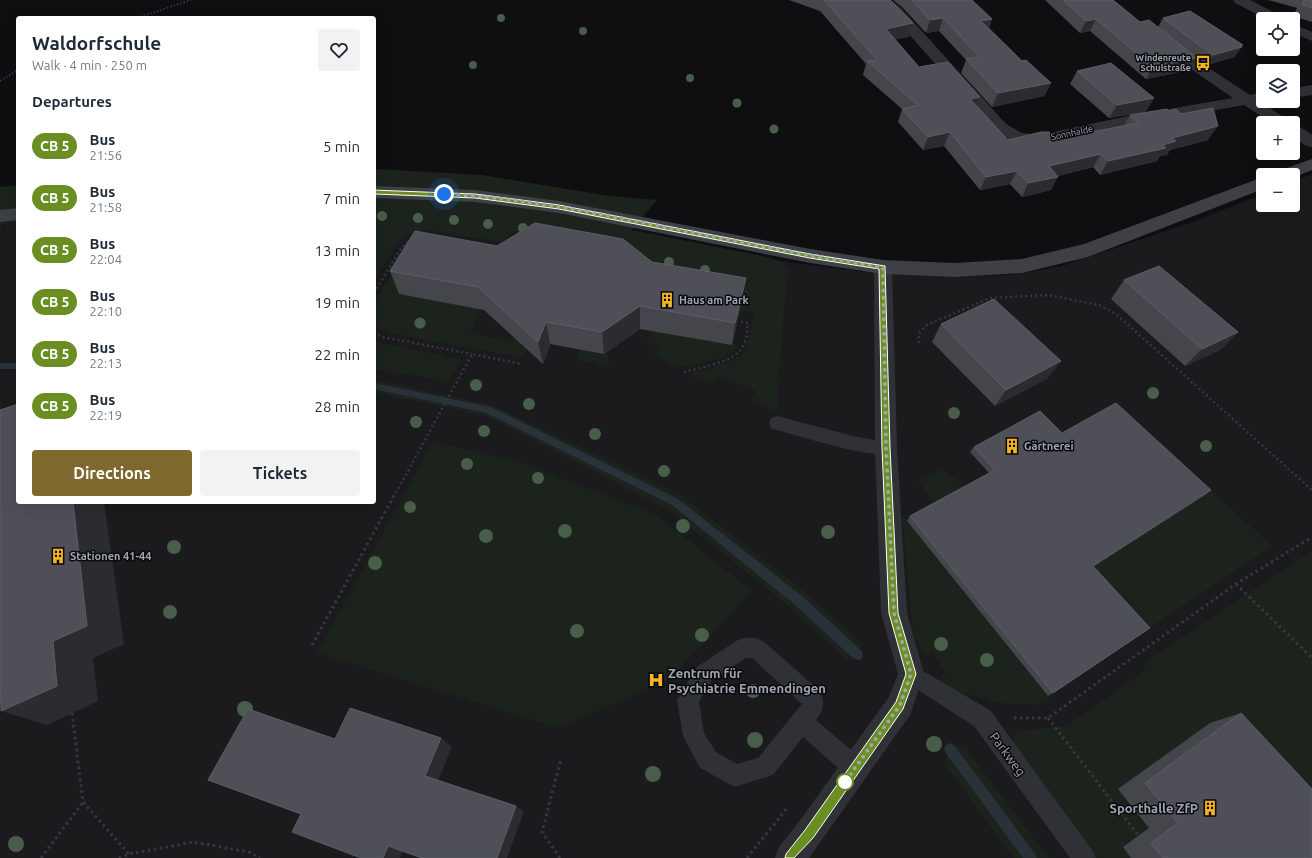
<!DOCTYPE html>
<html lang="en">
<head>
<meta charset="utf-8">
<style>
  body { margin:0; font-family:Ubuntu,sans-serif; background:#f2f2f3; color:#1f2937; height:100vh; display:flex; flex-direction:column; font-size:15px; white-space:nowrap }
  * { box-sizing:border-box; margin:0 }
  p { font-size:13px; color:#747a83 }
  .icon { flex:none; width:22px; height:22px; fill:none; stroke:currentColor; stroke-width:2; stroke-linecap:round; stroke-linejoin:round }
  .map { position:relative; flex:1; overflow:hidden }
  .panel { position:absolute; left:16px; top:16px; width:360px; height:488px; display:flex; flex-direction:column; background:#fff; border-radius:4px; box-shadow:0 4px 16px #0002 }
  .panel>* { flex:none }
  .badge { padding:0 8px; border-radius:13px; font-size:14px; line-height:26px }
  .controls { position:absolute; left:1256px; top:12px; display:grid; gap:8px }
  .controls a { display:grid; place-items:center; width:44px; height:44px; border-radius:4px; background:#fff; box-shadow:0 4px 16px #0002; font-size:20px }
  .you { position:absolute; width:20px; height:20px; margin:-10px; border:3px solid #fff; border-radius:50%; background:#1a73e8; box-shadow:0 0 0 6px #1a73e833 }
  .map>.badge { position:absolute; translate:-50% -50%; box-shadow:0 0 0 2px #fff }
  h2 { padding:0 16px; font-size:15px; line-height:36px }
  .round { display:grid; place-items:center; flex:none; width:42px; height:42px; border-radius:4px; background:#f2f2f3 }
  .head { display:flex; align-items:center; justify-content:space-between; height:68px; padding:0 16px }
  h1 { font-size:19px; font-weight:700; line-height:30px }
  .button { display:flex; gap:8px; margin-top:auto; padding:8px 16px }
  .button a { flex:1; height:46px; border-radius:4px; background:#7f682e; color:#fff; font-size:16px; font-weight:700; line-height:46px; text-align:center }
  .button a+a { background:#f2f2f3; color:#1f2937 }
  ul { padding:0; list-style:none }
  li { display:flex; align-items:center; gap:12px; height:52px; padding:0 16px }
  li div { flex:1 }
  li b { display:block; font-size:15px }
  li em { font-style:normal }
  li .badge { min-width:44px; font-weight:700; text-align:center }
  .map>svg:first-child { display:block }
</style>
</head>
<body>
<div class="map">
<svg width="1312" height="858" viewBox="0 0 1312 858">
  <rect width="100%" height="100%" fill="#0f0f11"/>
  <polygon fill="#1b1b1e" points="1312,174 1312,858 0,858 0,225 18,222 18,502 374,502 374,203 631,230 788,262 881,274 947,277 1010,275 1062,266 1193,222 1263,194 1263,205 1293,205 1293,182"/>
  <g fill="#1c231d">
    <path d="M374,169L482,175L609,196L657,200L632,230L772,258L789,268L786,283L777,412L750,401L756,391L718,375L712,385L690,375C695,371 704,370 711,368C751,356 746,351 754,312L740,310L742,301L535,232L514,231L501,242L426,230L413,232L403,238L396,245L374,281Z"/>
    <polygon points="18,185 18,222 0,225 0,187"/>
    <path d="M390,276L408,280L481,309L470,333L511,342L514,337L531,340L523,358L390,333C386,331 379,329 376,325C366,312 383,288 390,276Z"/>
    <polygon points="650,330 739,346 726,357 677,368 654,354 659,348 646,340 649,337"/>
    <polygon points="374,341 462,360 449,381 374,369"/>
    <polygon points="579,349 604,354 607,352 610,365 607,366 576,360"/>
    <path d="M374,380L492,405L681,495L805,592L862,644C861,654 857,658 847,660L790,607L669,510L485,416L374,392Z"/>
    <polygon points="433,442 515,460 658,516 752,591 671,678 559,728 317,653"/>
    <polygon points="941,468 967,488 935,505 918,480"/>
    <polygon points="1212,491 1272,546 1143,632 1086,569"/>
    <polygon points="902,515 1047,696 1051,700 1040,705 999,703 959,692 948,686 939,678 946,674 933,653 925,656 913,633"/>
    <polygon points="1312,551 1312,858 1097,858 1058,803 1011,745 1016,732 1068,725 1143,672 1147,661"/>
    <path d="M956,746L965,747L1049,858H1013L945,764C946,755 948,750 956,746Z"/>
  </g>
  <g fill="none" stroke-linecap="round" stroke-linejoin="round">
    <g fill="#293239" fill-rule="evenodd">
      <rect x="0" y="363" width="18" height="6"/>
      <polygon points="374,383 491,407 678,499 802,596 862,651 863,655 862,659 858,660 854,659 794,604 672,505 486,413 374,389"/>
      <polygon points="950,743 954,745 1035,854 1037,858 1023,858 946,753 944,749 946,745"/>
    </g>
    <g stroke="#36383d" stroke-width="2" stroke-dasharray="1.5 2" stroke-linecap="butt">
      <polyline points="137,18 191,0"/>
      <polyline points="0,81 18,70"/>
    </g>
    <g stroke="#36383d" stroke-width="2.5" stroke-dasharray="2 3" stroke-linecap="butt">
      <polyline points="374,293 400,250 409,241"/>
      <polyline points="374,332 382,337 472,354"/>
      <polyline points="919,343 919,333 927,325 990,298 1048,295 1099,305 1116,314 1312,490"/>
      <path d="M684,372C701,367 732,363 742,348C747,341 747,331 748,323L738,321"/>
      <polyline points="396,493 472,354 521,364"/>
    </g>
    <g stroke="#36383d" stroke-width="3" stroke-dasharray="2.5 3.5" stroke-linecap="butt">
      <polyline points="1236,584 1312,658"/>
      <polyline points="312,645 396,492"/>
      <polyline points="72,713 83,802 129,854"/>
      <polyline points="1014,718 1048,718 1236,584 1312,537"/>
      <polyline points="1048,718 1138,835"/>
      <polyline points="41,858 83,802"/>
      <polyline points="119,858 129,854 194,842 249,852 260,858"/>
      <polyline points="560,858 542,832 561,759"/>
      <polyline points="747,858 788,807"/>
    </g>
    <g fill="#303136" fill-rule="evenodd">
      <path d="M777,416L857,437L892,443L895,448L892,453C873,460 800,436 777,430L771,428L769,423L771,418Z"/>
      <path d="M743,638H756L763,641L820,691C825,702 824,710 816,720L863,760L866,768L863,776L855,779L847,776L803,737L773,775L735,787L700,768L683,736L677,700L697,667L736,641ZM746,658H752L802,704L758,758L737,764L716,752L704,733L699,702L711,681Z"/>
      <polygon points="911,664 990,710 1092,850 1096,858 1070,858 974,726 904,681 901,674 904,667"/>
    </g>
    <g fill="#303136" fill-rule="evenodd">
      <polygon points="876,0 891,0 901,8 1006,124 1022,133 1039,135 1128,116 1233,98 1188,67 1164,48 1162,45 1164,42 1169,41 1174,42 1198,61 1250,95 1263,92 1263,101 1266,101 1261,102 1288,120 1290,123 1271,123 1244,105 1128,126 1039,145 1012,141 994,130 891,14"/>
      <polygon points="1233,0 1250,0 1281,16 1283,19 1266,19 1235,3"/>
      <polygon points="1293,24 1312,32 1312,41 1293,33"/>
      <polygon points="1312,85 1312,95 1293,98 1293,88"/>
      <polygon points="1293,125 1299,126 1312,135 1312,147 1306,146 1293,137"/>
      <polygon points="883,260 890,262 892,267 897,448 907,613 924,674 910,715 809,858 775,858 779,847 798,823 889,697 898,674 881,613 875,448 874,267 876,262"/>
    </g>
    <g fill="#3e4046" fill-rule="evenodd">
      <polygon points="1312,159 1312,170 1293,178 1293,175 1275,175 1278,171"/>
      <polygon points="1263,177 1263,189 1088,257 1022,273 954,277 883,274 810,263 559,213 475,202 374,198 374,186 475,190 559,201 810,249 883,260 954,263 1022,259 1084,244"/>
      <polygon points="18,208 18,220 0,222 0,210"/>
    </g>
  </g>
  <g fill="#485e4b">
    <circle cx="501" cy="18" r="4"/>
    <circle cx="583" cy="31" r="4"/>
    <circle cx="473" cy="65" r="4"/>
    <circle cx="690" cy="78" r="4"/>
    <circle cx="737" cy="103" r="4.5"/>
    <circle cx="774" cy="129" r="4.5"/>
    <circle cx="382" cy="216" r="5"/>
    <circle cx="418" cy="218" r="5"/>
    <circle cx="454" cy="220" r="5"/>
    <circle cx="488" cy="224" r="5"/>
    <circle cx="523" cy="228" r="5"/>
    <circle cx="669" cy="262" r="5"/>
    <circle cx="705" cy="270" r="5"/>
    <circle cx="420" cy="323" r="5.5"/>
    <circle cx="476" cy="385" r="6"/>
    <circle cx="1153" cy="393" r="6"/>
    <circle cx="529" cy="404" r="6"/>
    <circle cx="954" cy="413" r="6"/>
    <circle cx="416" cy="422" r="6"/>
    <circle cx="484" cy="431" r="6"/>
    <circle cx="595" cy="434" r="6"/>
    <circle cx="1206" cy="446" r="6"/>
    <circle cx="467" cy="464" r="6"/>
    <circle cx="664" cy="471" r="6"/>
    <circle cx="538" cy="478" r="6"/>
    <circle cx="410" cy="507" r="6"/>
    <circle cx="683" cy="526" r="7"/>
    <circle cx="565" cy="531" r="7"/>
    <circle cx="828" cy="532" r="7"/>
    <circle cx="486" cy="536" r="7"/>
    <circle cx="174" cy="547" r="7"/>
    <circle cx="375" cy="563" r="7"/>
    <circle cx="170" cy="612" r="7"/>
    <circle cx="577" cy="631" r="7"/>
    <circle cx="702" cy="635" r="7"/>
    <circle cx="941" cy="644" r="7"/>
    <circle cx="987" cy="660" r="7"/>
    <circle cx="753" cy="691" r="7"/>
    <circle cx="245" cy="709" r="8"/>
    <circle cx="755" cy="740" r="8"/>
    <circle cx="934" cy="744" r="8"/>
    <circle cx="653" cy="774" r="8"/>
    <circle cx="16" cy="844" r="8"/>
  </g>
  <g fill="#45464c">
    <polygon points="789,0 890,0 913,23 909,37 895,39 919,67 977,106 1008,140 1056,139 1124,126 1130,115 1208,140 1170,150 1167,155 1160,156 1157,161 1100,175 1093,167 1058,176 1051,190 1022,197 1010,184 980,190 944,146 923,150 898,122 902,109 863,75 866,64 820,11"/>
    <polygon points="893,0 972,0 992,19 989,28 1022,61 1051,83 1044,96 992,107 961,73 966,60 939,31 926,33 902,7"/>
    <polygon points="1045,0 1113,0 1140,22 1158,27 1163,18 1235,57 1207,65 1194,55 1190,70 1146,79 1090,31 1080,33"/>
    <polygon points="1268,0 1312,0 1312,22 1293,16 1297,8"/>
    <polygon points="1077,71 1154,98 1145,112 1109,118 1070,84"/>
    <polygon points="497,246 652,262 742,301 732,345 640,329 604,354 550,344 543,364 484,310 399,294 390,271"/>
    <polygon points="1124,280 1238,332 1220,350 1185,366 1111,299"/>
    <polygon points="941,324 1048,378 995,406 932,342"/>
    <polygon points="1062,433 1211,490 1204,496 1093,567 1053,693 1048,696 907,521 910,516 989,473 970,452 974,447"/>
    <polygon points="1241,713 1312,858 1131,858 1123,847 1149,828 1118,789 1210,723"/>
  </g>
  <g fill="#2b2c30">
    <polygon points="943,18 939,31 926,33 930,20"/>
    <polygon points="992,19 987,32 981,21"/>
    <polygon points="1096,19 1090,31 1080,33 1086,21"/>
    <polygon points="913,23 909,37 882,42 886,29"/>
    <polygon points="1243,45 1235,57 1207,65 1213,55"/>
    <polygon points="1197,58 1190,70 1146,79 1153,67"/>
    <polygon points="1051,83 1044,96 992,107 998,93"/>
    <polygon points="980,97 975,110 970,99"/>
    <polygon points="1154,98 1145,112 1109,118 1117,105"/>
    <polygon points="1218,126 1208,140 1170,150 1167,155 1160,156 1157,161 1100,175 1108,161 1163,145 1172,138"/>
    <polygon points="950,132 944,146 923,150 928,137"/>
    <polygon points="1101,154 1093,167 1041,180 1049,166"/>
    <polygon points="1017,171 1010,184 980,190 986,177"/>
    <polygon points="1058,177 1051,190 1022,197 1028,183"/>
    <polygon points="746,278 742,301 732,345 735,323"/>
    <polygon points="640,306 640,329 604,354 602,332"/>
    <polygon points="546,322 550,344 543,364 538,342"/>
    <polygon points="1238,332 1220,350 1185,366 1202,349"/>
    <polygon points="1061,361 1048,378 995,406 1006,390"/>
    <polygon points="1211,490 1204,496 1087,571 1093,566"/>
    <polygon points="73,502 104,502 124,644 93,658 98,701 47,725 1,711"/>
    <polygon points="441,738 452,747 437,783 425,776"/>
    <polygon points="516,806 524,812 507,858 497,858"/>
    <polygon points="388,846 404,849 400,858 383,858"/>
  </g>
  <g fill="#4f5057" stroke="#5b5e65">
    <polygon points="824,0 890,0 913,23 886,29 919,67 948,62 980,97 970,99 1008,140 1041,132 1049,132 1056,139 1138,123 1130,115 1167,109 1169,111 1176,109 1181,114 1213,108 1218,126 1172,138 1176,141 1163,145 1166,148 1108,161 1101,154 1049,166 1058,177 1028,183 1017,171 986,177 950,132 928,137 902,109 918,105 867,61 877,60"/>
    <polygon points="912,0 972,0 992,19 981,21 1022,61 1026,60 1051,83 998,93 966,59 980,57 943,18 930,20"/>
    <polygon points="1063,0 1113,0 1140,22 1149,20 1197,58 1153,67 1096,19 1086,21"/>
    <polygon points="1304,0 1312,0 1312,8 1302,5"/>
    <polygon points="1190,11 1243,45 1240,46 1242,47 1213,55 1163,18"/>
    <polygon points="1111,63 1154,98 1117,105 1077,71"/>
    <polygon points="535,223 623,239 652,262 746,278 735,323 640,306 602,332 546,322 538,342 478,287 390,271 415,231 497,246"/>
    <polygon points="1159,266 1238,332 1202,349 1124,280"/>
    <polygon points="994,299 1061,361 1006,390 941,324"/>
    <polygon points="1116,403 1211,490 1093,566 1150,628 1053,693 910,516 995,470 974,447 1040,411 1062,433"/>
    <polygon points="18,404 18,502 73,502 87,626 53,641 57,686 1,711 0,681 0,410"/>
    <polygon points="350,708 441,738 425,776 516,806 497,858 422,858 388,846 383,858 361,858 292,832 301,814 208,780 248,709 335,739"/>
    <polygon points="1241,713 1312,789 1312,858 1163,858 1151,843 1178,823 1145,783"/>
  </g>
  <polygon fill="#6b8e23" stroke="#fff" points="372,190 475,194 559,205 810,254 885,266 890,448 898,613 916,674 903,709 813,838 794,858 785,858 786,854 805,830 896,702 906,674 889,613 882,448 879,269 810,258 559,209 475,198 374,194 371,192"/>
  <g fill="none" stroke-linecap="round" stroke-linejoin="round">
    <path stroke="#a0a5b2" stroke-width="4" stroke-dasharray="0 7.2" d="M444,194C526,198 608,215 689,232C753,245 818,257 883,268L886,448L894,613L911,674L900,705L845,782"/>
  </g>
  <defs>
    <symbol id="bus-bare" viewBox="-9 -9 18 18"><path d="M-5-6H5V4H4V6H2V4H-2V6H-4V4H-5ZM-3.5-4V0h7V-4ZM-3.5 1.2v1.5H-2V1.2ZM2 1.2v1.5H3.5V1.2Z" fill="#f5b423" stroke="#0a0a0c" stroke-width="2.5" paint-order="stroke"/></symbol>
    <symbol id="building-bare" viewBox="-9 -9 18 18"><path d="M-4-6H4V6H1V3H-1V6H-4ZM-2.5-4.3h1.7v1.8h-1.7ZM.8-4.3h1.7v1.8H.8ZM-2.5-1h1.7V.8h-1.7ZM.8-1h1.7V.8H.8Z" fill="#f5b423" stroke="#0a0a0c" stroke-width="2.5" paint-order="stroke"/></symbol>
    <symbol id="hospital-bare" viewBox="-9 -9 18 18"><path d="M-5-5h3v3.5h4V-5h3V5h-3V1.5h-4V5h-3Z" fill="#f5b423" stroke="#0a0a0c" stroke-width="2.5" paint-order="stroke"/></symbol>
  </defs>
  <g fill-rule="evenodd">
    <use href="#bus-bare" x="1192" y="52" width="22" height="22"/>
    <use href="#building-bare" x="656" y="289" width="22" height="22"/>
    <use href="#building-bare" x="1001" y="435" width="22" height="22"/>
    <use href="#building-bare" x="47" y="545" width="22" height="22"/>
    <use href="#hospital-bare" x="645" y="669" width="22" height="22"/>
    <use href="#building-bare" x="1199" y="797" width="22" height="22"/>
  </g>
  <circle fill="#fff" stroke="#6b8e23" stroke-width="2" cx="845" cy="782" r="8"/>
  <g text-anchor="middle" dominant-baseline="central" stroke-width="3" stroke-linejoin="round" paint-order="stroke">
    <g font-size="9" font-weight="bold" fill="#a0a5b2" stroke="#0a0a0c" text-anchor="end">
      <text x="1191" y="58">Windenreute<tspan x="1191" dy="10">Schulstraße</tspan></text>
    </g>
    <g font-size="9" fill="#a0a5b2" stroke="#0a0a0c">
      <text transform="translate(1072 133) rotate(-12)">Sonnhalde</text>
    </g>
    <g font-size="11" font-weight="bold" fill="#a0a5b2" stroke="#0a0a0c" text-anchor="start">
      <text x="679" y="300">Haus am Park</text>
      <text x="1024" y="446">Gärtnerei</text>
      <text x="70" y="556">Stationen 41-44</text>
    </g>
    <g font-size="13" font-weight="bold" fill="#a0a5b2" stroke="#0a0a0c" text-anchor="start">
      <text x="668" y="673">Zentrum für<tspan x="668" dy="15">Psychiatrie Emmendingen</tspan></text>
      <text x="1198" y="808" text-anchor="end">Sporthalle ZfP</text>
    </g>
    <g font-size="13" fill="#a0a5b2" stroke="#0a0a0c">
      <text transform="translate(1008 754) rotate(54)">Parkweg</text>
    </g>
  </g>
</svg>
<div class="controls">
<a><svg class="icon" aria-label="locate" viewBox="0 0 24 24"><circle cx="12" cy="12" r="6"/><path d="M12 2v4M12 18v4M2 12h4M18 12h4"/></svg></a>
<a><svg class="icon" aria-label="layers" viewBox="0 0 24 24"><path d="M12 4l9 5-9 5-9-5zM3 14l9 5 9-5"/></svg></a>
<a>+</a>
<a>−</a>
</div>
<div class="you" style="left:444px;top:194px"></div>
<section class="panel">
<div class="head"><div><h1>Waldorfschule</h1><p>Walk · 4 min · 250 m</p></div><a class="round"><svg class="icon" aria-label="heart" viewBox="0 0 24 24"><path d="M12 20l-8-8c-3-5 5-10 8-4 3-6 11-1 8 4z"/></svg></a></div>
<h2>Departures</h2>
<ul>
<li><span class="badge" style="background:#6b8e23;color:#fff">CB 5</span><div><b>Bus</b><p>21:56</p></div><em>5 min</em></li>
<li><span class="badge" style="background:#6b8e23;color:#fff">CB 5</span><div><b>Bus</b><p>21:58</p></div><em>7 min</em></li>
<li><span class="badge" style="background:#6b8e23;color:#fff">CB 5</span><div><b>Bus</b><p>22:04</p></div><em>13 min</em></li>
<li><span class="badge" style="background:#6b8e23;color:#fff">CB 5</span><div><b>Bus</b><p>22:10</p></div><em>19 min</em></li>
<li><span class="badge" style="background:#6b8e23;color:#fff">CB 5</span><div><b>Bus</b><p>22:13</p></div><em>22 min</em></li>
<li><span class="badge" style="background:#6b8e23;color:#fff">CB 5</span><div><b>Bus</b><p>22:19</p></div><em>28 min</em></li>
</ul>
<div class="button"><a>Directions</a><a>Tickets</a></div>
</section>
</div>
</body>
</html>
